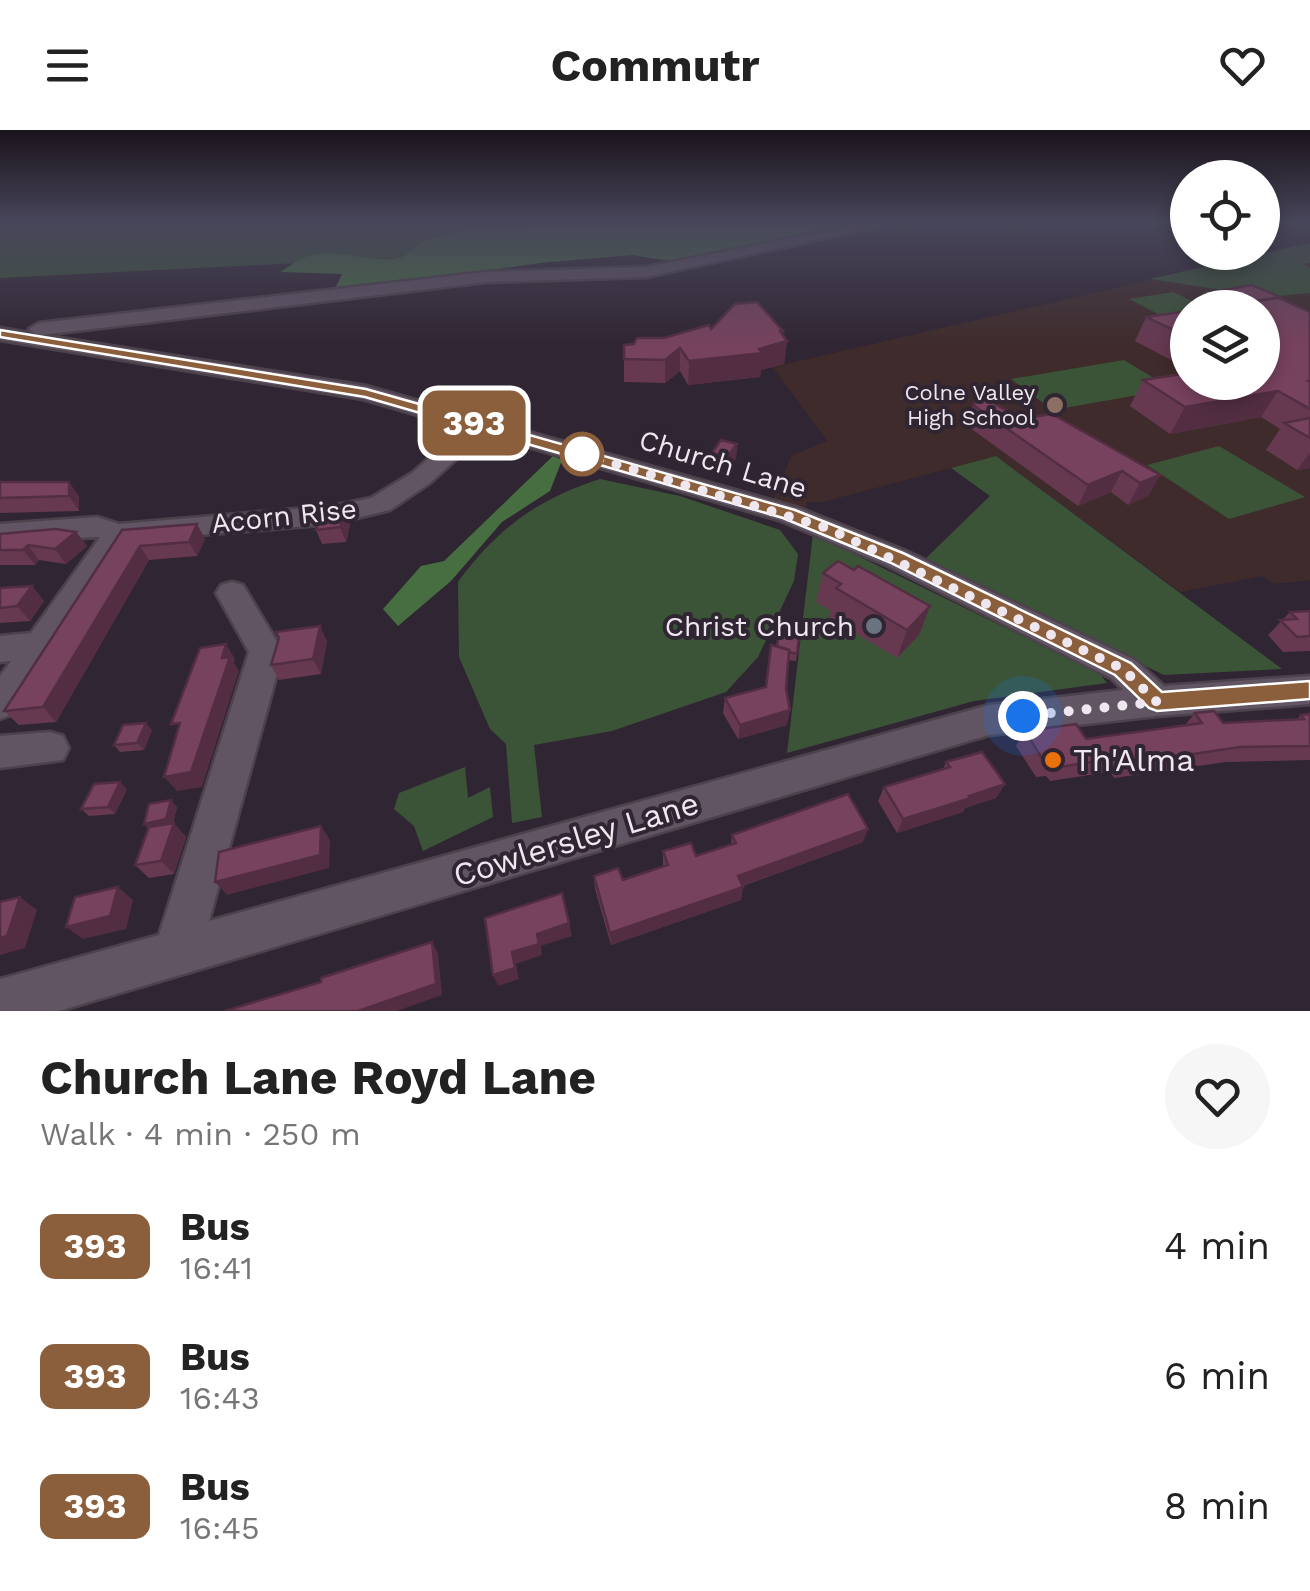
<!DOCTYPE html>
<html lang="en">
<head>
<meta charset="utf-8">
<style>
  body { margin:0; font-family:"Work Sans",sans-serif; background:#f6f6f6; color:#222; height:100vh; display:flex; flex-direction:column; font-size:38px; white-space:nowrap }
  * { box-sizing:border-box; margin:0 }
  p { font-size:32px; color:#767676 }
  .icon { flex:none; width:55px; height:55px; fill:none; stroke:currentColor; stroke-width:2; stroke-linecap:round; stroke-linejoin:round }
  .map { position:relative; height:881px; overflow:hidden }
  .details { display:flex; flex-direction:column; background:#fff; flex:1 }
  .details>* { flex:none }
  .badge { padding:0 20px; border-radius:15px; font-size:35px; line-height:65px }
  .controls { position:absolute; left:1170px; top:30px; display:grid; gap:20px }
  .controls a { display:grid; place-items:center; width:110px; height:110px; border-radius:50%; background:#fff; box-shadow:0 5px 15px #0003; font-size:50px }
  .you { position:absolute; width:50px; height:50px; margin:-25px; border:8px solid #fff; border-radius:50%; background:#1a73e8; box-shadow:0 0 0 15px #1a73e833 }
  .map>.badge { position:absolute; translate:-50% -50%; box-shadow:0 0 0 5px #fff }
  .round { display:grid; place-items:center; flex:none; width:105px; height:105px; border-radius:52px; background:#f6f6f6 }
  .overview { display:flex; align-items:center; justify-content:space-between; height:170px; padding:0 40px }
  h1 { font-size:48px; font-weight:700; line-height:75px }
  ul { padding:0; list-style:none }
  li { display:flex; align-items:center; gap:30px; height:130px; padding:0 40px }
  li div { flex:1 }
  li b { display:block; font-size:38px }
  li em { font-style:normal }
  li .badge { min-width:110px; font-weight:700; text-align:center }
  header { display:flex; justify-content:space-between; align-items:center; height:130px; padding:0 40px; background:#fff; font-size:45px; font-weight:700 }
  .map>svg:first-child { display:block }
</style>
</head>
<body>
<header><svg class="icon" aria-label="menu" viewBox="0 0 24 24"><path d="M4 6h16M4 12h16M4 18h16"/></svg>Commutr<svg class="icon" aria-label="heart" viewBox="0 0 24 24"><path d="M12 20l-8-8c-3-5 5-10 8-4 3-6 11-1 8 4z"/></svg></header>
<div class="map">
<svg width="1310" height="881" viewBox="0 0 1310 881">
  <rect width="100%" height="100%" fill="#302532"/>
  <path fill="#3f2b2b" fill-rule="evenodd" d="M1310,113V450L1274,454L1263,446L1180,462L996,326L823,372H807L804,386L771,375L791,326L827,311L773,237ZM1188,178H1262V252H1188Z"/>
  <g fill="#3b5437">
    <polygon points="0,93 603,93 454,107 397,128 0,148"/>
    <polygon points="1310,113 1310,133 1305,134 1310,138 1310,163 1268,167 1150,149"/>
    <polygon points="1173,162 1205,177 1188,178 1187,199 1129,169"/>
    <polygon points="1124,230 1172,259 1053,280 1011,249"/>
    <polygon points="1219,316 1305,367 1229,389 1147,335"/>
    <polygon points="996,326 1282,539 1164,545 924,430 990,366 951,338"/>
    <path d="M600,349L680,366L780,400L798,424L794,451L758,527L726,562L612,601L534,615L542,687L512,693L506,614L490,599L459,527L458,452C498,398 536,370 600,349Z"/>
    <polygon points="813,404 1100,544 1107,553 974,571 787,623"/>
    <polygon points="465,637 468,668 490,657 493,687 423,721 414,696 394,679 399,663"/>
  </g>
  <g fill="#476e41">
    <path d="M634,93H874L677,132L632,125L540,133L333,163L342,144L280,142C289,137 298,129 308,126C343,113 395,149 420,112L461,100Z"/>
    <polygon points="553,326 562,330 550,361 502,392 451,451 398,496 383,479 421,436 444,431"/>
  </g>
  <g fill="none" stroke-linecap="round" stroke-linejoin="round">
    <defs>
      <g id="minor">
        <polygon points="869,93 895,93 646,147 486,152 41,205 366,256 799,378 906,421 1135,530 1164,556 1310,546 1310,574 1157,586 989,605 59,881 0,881 0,849 159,805 249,522 216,463 221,455 232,452 243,455 283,522 209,791 989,575 1123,560 1111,548 886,435 779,390 484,304 430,353 390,380 332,394 126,411 13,584 0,589 0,546 11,531 0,532 0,506 31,503 100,407 0,412 0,394 97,387 119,394 332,376 371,368 412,343 463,298 363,269 0,210 0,198 34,204 29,199 39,193 486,142 646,137"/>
        <polygon points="50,602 63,606 69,618 63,630 0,638 0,606"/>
      </g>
    </defs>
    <use href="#minor" stroke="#4c424c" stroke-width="5"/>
    <use href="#minor" fill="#615463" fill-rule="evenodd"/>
  </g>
  <g fill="#663951">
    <polygon points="1217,161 1279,168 1310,182 1310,338 1297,340 1266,320 1280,299 1261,287 1170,304 1130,276 1143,250 1262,252 1208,178"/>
    <polygon points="1188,181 1188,239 1135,211 1146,187"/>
    <polygon points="711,199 783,205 787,211 784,234 761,240 760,247 688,255 680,241 665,253 624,252 624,215"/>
    <polygon points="973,275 1021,289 1160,345 1148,366 1128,375 1111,362 1078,376 966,295"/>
    <polygon points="737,314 736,328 726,342 711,337 712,323"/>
    <polygon points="0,352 79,366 79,381 0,383"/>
    <polygon points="345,381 350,395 346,412 322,414 316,400"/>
    <polygon points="122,400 205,409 197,426 149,430 56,592 19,595 4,581"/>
    <polygon points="76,402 87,416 66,434 39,430 35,435 0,435 0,404"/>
    <polygon points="854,440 930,476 919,505 897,528 829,487 831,481 816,472 823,443"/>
    <polygon points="32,456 44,471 30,491 0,493 0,458"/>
    <polygon points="1310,481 1310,521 1283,522 1268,505 1290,482"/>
    <polygon points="800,500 796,531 788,530 786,559 787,595 738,609 723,583 725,568 765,557 777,516"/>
    <polygon points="327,511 321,544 279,550 271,535"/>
    <polygon points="1195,583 1223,593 1297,589 1301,585 1310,584 1310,630 1226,632 1114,648 1110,642 1050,651 1046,646 1036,647 1016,616 1025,601 1086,609 1185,595"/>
    <polygon points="152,600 144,620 120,622 114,615"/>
    <polygon points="946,632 1005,654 996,668 965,678 963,682 897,703 878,671 884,657 943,639"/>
    <polygon points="127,659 115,684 89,686 81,679"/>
    <polygon points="177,677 173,693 186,707 174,744 149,748 135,735 148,698 144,694"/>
    <polygon points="732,705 863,712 743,756 741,770 611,815 595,759 594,746 623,750 663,737 663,721 696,726 731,715"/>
  </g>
  <g fill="#532e42">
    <polygon points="780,201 783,201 782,212 787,211 784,234 761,240 760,247 688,255 689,231 759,219"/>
    <polygon points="680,218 680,241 665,253 665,230"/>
    <polygon points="1278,261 1261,287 1170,304 1185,277"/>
    <polygon points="737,314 736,328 726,342 727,327"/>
    <polygon points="1310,323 1310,338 1297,340"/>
    <polygon points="1122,341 1111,362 1078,376 1088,355"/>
    <polygon points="1160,345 1148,366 1128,375 1140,353"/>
    <polygon points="69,352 79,366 79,381 69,366"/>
    <polygon points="345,381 350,395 346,412 340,397"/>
    <polygon points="197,394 205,409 197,426 189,412"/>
    <polygon points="76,402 87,416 66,434 55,419"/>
    <polygon points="28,415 39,430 35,435 23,420"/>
    <polygon points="140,416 149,430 56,592 43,577"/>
    <polygon points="32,456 44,471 30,491 17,476"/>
    <polygon points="930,476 919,505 897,528 907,500"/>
    <polygon points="320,496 327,511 321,544 313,529"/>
    <polygon points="226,514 235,529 234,533 239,541 202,657 177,661 164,647 222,528"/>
    <polygon points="790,580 787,595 738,609 740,595"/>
    <polygon points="146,593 152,600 144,620 137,613"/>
    <polygon points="120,652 127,659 115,684 108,677"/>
    <polygon points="1005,654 996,668 965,678 963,682 897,703 903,689"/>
    <polygon points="171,670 177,677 172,696 151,701 144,694"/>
    <polygon points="174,693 186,707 174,744 161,731"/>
    <polygon points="321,696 330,710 329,738 227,765 215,752"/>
    <polygon points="868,699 863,712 736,758 738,746"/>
    <polygon points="118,757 133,770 126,799 83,809 66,797"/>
    <polygon points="743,757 741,770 611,815 610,803"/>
    <polygon points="20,767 37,780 25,818 0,825 0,808"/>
    <polygon points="569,793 572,806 541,816 542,825 516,834 519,849 498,856 493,845 512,822 537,804"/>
    <polygon points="432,812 438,823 442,865 397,881 358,881"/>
  </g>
  <g fill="#77425e" stroke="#532e42" stroke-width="2.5">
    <polygon points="1252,155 1280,167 1243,173 1217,161"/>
    <polygon points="1279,168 1310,182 1310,250 1308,251 1310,252 1310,279 1278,261 1185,277 1143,250 1188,243 1188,252 1262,252 1262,178 1212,178"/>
    <polygon points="757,172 783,201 780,201 787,211 759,219 763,223 689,231 680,218 665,230 624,229 624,215 634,214 637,208 664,208 709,195 711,199 735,174"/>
    <polygon points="1188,181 1188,207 1146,187"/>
    <polygon points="980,265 1021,289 1052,284 1160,345 1140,353 1122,341 1088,355 973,275"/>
    <polygon points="1310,288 1310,308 1284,293"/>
    <polygon points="721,310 737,314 727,327 712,323"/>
    <polygon points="0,352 69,352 69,366 0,368"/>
    <polygon points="345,381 340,397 316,400 321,384"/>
    <polygon points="197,394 189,412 140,416 43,577 4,581 122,400"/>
    <polygon points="55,399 76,402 55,419 28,415 23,420 0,420 0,404"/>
    <polygon points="838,431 854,440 858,436 930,476 907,500 836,458 841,454 823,443"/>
    <polygon points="32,456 17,476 0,478 0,458"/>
    <polygon points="1310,481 1310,506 1297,507 1280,490 1297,489 1290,482"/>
    <polygon points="320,496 313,529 271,535 279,508 276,502"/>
    <polygon points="780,496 800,500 797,524 789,522 789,520 777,516"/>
    <polygon points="226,514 222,528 230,527 191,642 164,647 180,593 171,594 200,518"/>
    <polygon points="771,515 789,520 786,559 790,580 740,595 725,568 766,557"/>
    <polygon points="1214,581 1223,593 1304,589 1301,585 1310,584 1310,616 1240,617 1126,634 1121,627 1060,637 1056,631 1045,633 1025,601 1076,594 1086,609 1202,593 1195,583"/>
    <polygon points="146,593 137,613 114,615 123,595"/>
    <polygon points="982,622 1005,654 969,666 971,668 903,689 884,657 950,637 946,632"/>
    <polygon points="120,652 108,677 81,679 94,654"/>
    <polygon points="848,664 868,699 738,746 743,757 610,803 594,746 618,738 623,750 668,735 663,721 691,713 696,726 736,713 732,705"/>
    <polygon points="171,670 166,689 144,694 149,674"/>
    <polygon points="174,693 161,731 135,735 149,697"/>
    <polygon points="321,696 320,725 215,752 219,722"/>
    <polygon points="118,757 110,786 66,797 75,767"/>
    <polygon points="562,763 569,793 537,804 539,814 512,822 515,838 493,845 485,788"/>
    <polygon points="20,767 7,806 0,808 0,772"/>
    <polygon points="432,812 436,854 358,881 225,881 321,852 321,848"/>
  </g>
  <linearGradient id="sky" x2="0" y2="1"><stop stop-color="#1a141c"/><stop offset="0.43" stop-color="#48465a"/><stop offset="1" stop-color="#48465a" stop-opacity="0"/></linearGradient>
  <rect width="1310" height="216" fill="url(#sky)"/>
  <polygon fill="#8b5e3c" stroke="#fff" stroke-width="2.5" points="0,200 366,259 795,380 903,423 1131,533 1162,562 1310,551 1310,569 1157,581 1149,578 1115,545 889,432 783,388 365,267 0,207"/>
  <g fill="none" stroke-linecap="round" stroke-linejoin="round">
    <polyline stroke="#efe7ef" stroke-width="10" stroke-dasharray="0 18" points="582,324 827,398 1123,539 1157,572 1023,586"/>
  </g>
  <circle fill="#8d6e63" stroke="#302532" stroke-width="4" cx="1055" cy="275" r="10"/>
  <circle fill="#fff" stroke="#8b5e3c" stroke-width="5" cx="582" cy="324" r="20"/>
  <circle fill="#6b7280" stroke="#302532" stroke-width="4" cx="874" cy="496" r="10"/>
  <circle fill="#e8710a" stroke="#302532" stroke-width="4" cx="1053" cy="630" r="10"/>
  <g text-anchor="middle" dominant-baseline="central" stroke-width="8" stroke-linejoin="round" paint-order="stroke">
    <g font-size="22" fill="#efe7ef" stroke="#302532" text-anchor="end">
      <text x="1035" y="262">Colne Valley<tspan x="1035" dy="25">High School</tspan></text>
    </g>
    <g font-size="28" fill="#efe7ef" stroke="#302532">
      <text transform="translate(723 334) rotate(17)">Church Lane</text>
      <text transform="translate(284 386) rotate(-6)">Acorn Rise</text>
    </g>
    <g font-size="28" fill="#efe7ef" stroke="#302532" text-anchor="end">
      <text x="854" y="496">Christ Church</text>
    </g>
    <g font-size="32" fill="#efe7ef" stroke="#302532" text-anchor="start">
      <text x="1073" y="630">Th'Alma</text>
    </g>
    <g font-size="32" fill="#efe7ef" stroke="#302532">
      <text transform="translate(576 709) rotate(-17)">Cowlersley Lane</text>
    </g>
  </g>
</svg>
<div class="controls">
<a><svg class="icon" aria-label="locate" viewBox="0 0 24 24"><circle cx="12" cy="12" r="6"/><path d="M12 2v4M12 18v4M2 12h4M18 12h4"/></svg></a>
<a><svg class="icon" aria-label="layers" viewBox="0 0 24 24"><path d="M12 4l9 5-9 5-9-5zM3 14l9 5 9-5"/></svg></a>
</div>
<div class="you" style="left:1023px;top:586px"></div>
<b class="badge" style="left:474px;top:293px;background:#8b5e3c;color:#fff">393</b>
</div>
<section class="details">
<div class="overview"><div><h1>Church Lane Royd Lane</h1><p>Walk · 4 min · 250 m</p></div><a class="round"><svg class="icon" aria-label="heart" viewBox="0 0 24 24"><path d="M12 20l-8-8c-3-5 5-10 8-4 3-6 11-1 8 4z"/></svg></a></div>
<ul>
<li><span class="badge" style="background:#8b5e3c;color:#fff">393</span><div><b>Bus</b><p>16:41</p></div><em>4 min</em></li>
<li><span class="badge" style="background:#8b5e3c;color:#fff">393</span><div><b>Bus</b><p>16:43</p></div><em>6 min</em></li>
<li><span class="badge" style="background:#8b5e3c;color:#fff">393</span><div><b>Bus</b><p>16:45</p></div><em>8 min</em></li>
</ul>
</section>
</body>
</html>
